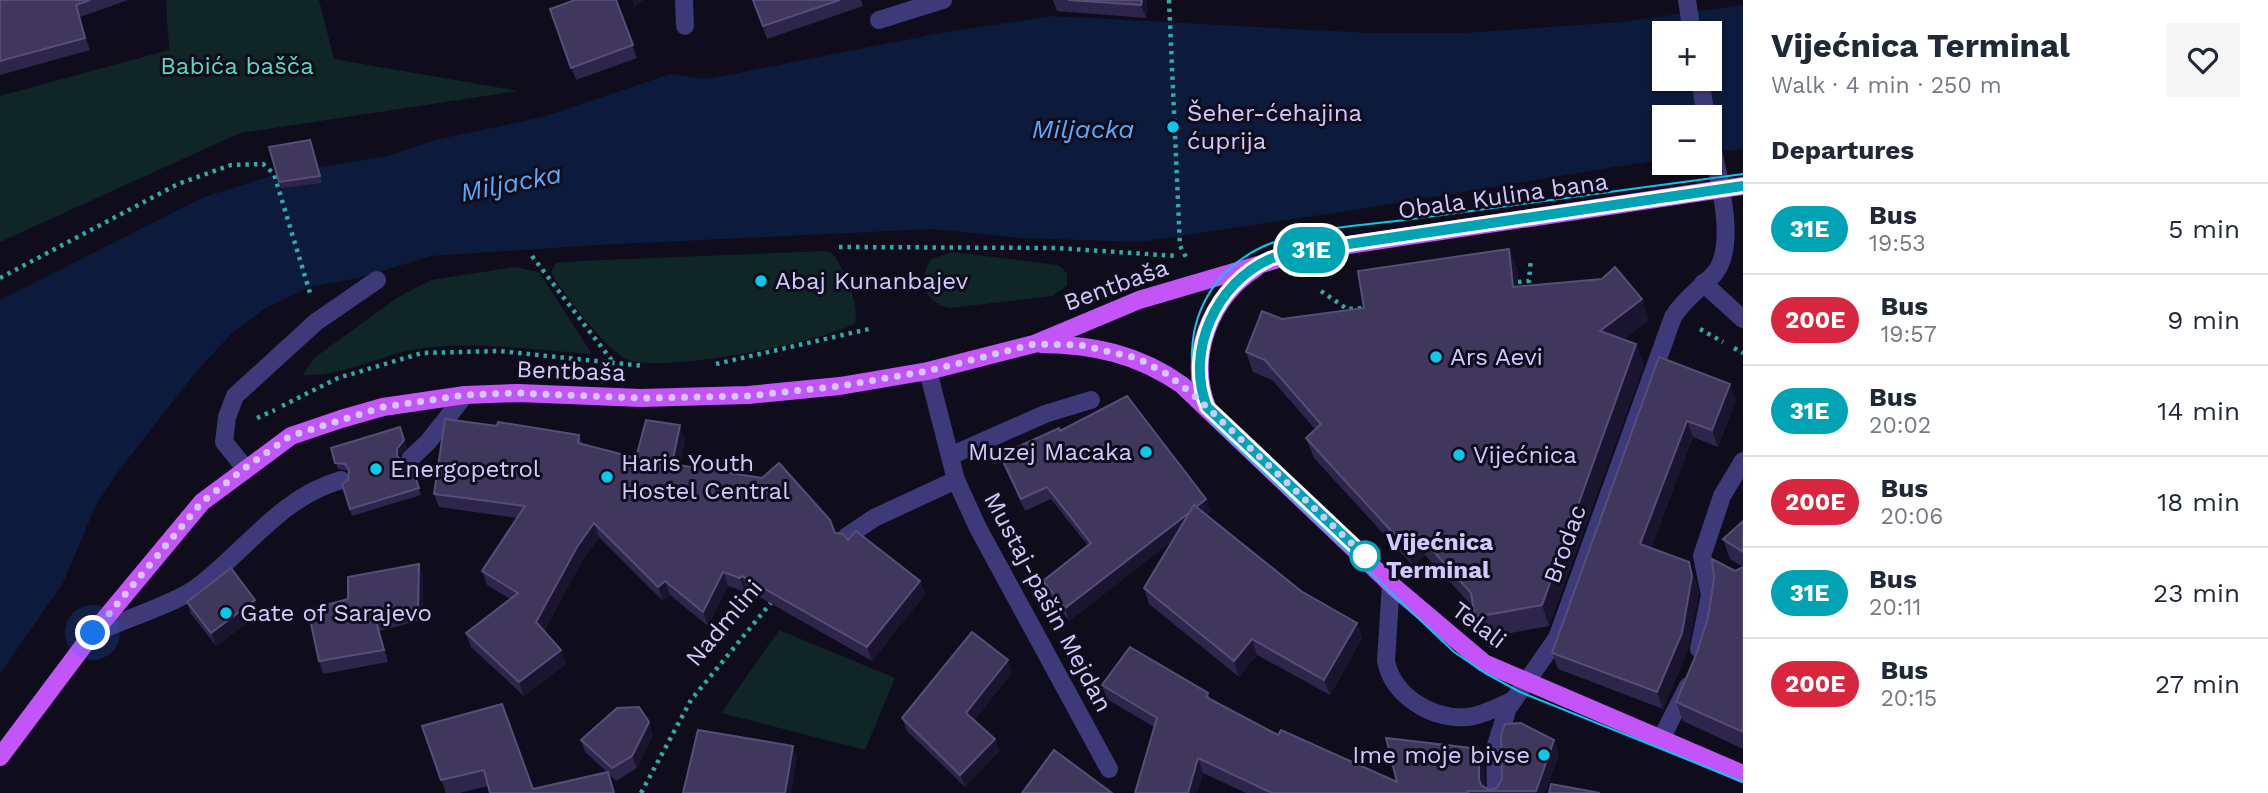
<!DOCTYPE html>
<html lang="en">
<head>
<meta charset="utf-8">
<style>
  body { margin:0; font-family:"Work Sans",sans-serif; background:#f6f6f7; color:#1f2937; height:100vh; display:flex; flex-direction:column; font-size:26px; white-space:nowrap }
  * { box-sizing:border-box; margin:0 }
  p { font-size:23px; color:#747a83 }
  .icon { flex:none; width:38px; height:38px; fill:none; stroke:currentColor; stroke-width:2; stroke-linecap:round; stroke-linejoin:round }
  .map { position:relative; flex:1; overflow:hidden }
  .side { display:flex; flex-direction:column; background:#fff; width:525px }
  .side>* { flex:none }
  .badge { padding:0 14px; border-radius:23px; font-size:24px; line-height:46px }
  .controls { position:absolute; left:1652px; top:21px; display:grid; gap:14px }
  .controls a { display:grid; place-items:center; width:70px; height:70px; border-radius:0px; background:#fff; box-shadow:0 2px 5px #0004; font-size:35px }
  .you { position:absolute; width:35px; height:35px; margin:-18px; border:5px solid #fff; border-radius:50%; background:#1a73e8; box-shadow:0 0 0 10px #1a73e833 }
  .map>.badge { position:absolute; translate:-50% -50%; box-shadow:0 0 0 4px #fff }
  h2 { padding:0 28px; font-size:26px; line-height:63px }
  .round { display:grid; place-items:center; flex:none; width:74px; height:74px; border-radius:0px; background:#f6f6f7 }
  .headline { display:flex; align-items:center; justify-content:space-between; height:119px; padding:0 28px }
  h1 { font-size:33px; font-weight:700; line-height:52px }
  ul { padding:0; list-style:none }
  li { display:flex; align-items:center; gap:21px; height:91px; padding:0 28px; border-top:2px solid #e0e1e3 }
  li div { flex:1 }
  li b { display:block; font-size:26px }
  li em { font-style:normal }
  li .badge { min-width:77px; font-weight:700; text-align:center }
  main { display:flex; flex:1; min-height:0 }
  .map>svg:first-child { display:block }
</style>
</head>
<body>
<main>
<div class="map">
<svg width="1743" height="793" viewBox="0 0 1743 793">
  <rect width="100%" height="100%" fill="#0f0c1c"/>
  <g fill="#0f2526">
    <polygon points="166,0 319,0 334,59 518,91 240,133 0,242 0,96 169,50"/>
    <path d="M825,251L833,254C844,270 860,304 855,323C825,342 652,376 624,358C604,346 562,293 551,272L556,263L579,261Z"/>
    <path d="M952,252L1058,265L1067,273V286L1052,296L951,308C924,304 917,281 931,259Z"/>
    <path d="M515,267L539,272L592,354C537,350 479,341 424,348C383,353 344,377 303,375L314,358L400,296L431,280Z"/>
    <polygon points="779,630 895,678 865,750 721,713"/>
  </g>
  <path fill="#0c1b3b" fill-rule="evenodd" d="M1743,5V149L1710,153V117H1664V159L1348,211L1139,242L1020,238L931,229L599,245L431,256L359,278L310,287L264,309L232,333L195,373L117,473L96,505L63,583L0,674V300L204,197L274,175L388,156L439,139L543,117L670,74L707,79L941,33L1052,16L1370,33H1463L1622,22ZM1664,33H1710V79H1664Z"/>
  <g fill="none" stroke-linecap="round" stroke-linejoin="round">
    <g stroke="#31a9a7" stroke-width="4.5" stroke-dasharray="3.5 5" stroke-linecap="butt">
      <polyline points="1169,0 1180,246 1187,259"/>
      <polyline points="839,247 1056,248 1177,256"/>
      <polyline points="532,256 613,362"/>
      <polyline points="0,278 178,184 231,165 263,164 274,174 310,293"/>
      <polyline points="1518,282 1529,281 1531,258"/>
      <polyline points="1321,291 1347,309 1367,308"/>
      <polyline points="1700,329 1723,342"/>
      <polyline points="1734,348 1743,353"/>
      <polyline points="716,364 869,329"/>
      <polyline points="282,406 338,378 422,353 500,351 644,366"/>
      <polyline points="257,418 275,410"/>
      <polyline points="641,793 691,700 774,599"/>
    </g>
    <g stroke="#3e3979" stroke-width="18">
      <polyline points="684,0 685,26"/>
      <polyline points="1687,0 1692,33"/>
      <polyline points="879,20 943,0"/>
      <polyline points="1700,79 1706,117"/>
      <polyline points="1703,283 1743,319"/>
      <polyline points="928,371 956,480 978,528 1109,769"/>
      <polyline points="950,456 1045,414 1091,400"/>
      <polyline points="410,459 428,442 465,395"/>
      <polyline points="245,468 224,442 227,417 235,396 316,322 377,280"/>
      <polyline points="846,537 874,518 956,480"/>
      <path d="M1391,583L1386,661C1393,696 1432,720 1468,717C1484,715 1500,706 1514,700"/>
      <path d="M93,633C119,622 176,603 196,588C246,551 279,498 341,480"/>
      <polyline points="1699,649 1710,595 1702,556 1722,496 1743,461"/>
      <polyline points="1661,739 1688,686"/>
      <path d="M1496,793L1495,748L1508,708L1557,638L1673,317C1684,299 1700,289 1714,274C1739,246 1717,172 1710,137"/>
    </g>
    <g stroke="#c355f8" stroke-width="18">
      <path d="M1041,344C1095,345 1138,354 1182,385L1394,587L1484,663L1743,774"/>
      <path d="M1207,407C1187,355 1211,297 1256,268"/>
      <polyline points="0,757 93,633 202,502 291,436 341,419 383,407 465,395 518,393 641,398 748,395 840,386 928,371 1034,344 1139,300 1302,252 1743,186"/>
    </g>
    <path stroke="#09c8e9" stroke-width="2" d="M1743,174C1633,189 1523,203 1413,219C1367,225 1304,228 1262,247C1220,267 1194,304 1192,351C1191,379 1195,403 1213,424L1454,652L1485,673L1520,692L1743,782"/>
  </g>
  <g fill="#2e254a">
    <polygon points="0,0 128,0 80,17 90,50 0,75"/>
    <polygon points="616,0 637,58 576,80 550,9"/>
    <polygon points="753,0 861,0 863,6 767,39"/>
    <polygon points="1053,0 1147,0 1146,18 1057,11"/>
    <polygon points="310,140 322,183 281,188 279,182"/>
    <polygon points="1509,249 1517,269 1518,287 1649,320 1623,340 1636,344 1644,365 1549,626 1483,638 1475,617 1474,608 1425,555 1413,566 1314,458 1306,438 1315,429 1272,380 1253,372 1246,352 1282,319 1364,308"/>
    <polygon points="1659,357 1736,400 1718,447 1693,437 1651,548 1695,579 1699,593 1688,649 1663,709 1558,669 1552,653"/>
    <polygon points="1060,431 1211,511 1206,515 1301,591 1357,623 1362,638 1330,695 1257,655 1239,677 1149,604 1144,588 1172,541 1069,621 1048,593 1043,581 1088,546 1051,499 1025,511 1005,468 1000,455"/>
    <polygon points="579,435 583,445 636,458 685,439 680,465 835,533 920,581 925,594 872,661 747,590 745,592 728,586 708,626 670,595 663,601 599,537 582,561 544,631 566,664 524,696 471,647 466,633 510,599 487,585 482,571 517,518 439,507 434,494"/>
    <polygon points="407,447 399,455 399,458 404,463 411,463 421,495 352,516 342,484 348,480 349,473 348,471 338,469 331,448"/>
    <polygon points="1743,521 1743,567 1730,559 1723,539"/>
    <polygon points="1743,567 1743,749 1683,721 1676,702 1735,571"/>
    <polygon points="423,576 422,620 379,631 388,662 323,674 319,661 348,599"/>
    <polygon points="187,602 260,613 216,646 191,614"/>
    <polygon points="1012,672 975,720 999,751 965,787 907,731 902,718"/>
    <polygon points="1102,685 1208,693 1210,699 1278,735 1397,782 1484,763 1485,787 1490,790 1497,788 1554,740 1559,755 1545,793 1246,793 1203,773 1197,793 1135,793 1154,727 1107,699"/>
    <polygon points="422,726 533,789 607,772 585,752 581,740 653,735 637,768 616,781 608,773 615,793 490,793 488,786 460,793 446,793"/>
  </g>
  <g fill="#1a142f">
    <polygon points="632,0 644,0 634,7"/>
    <polygon points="1142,0 1147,0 1146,18 1141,5"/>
    <polygon points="76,5 80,17 90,50 85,38"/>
    <polygon points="1509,249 1517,269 1520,308 1513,287"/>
    <polygon points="1642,299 1649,320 1608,351 1600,331"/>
    <polygon points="1636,344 1644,365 1549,626 1542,605"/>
    <polygon points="1730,384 1736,400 1718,447 1712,430"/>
    <polygon points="1687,421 1693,437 1646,561 1640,544"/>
    <polygon points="680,425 685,439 677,477 672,464"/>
    <polygon points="400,427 407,447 399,455 399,462 397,456"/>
    <polygon points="1206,499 1211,511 1069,621 1065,608"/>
    <polygon points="594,523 599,537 582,561 541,636 536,622 577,547"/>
    <polygon points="1418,534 1425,555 1413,566 1405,546"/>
    <polygon points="1689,562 1699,593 1688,649 1663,709 1657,692"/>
    <polygon points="419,564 423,576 422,620 418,608"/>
    <polygon points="723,572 728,586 708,626 703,612"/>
    <polygon points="742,576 747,590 745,592 740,578"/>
    <polygon points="665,581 670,595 663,601 658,587"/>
    <polygon points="920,581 925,594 872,661 867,647"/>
    <polygon points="255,600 260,613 216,646 211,633"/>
    <polygon points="1357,623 1362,638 1330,695 1324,680"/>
    <polygon points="1252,639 1257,655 1239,677 1234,661"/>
    <polygon points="561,650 566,664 524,696 519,682"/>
    <polygon points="1008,660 1012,672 971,725 966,713"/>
    <polygon points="649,722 653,735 637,768 632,756"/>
    <polygon points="995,739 999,751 965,787 960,775"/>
    <polygon points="1554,740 1559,755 1545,793 1536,793 1536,791"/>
    <polygon points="793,746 797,759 791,793 785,793"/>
    <polygon points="1479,749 1484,763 1485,791 1479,779"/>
    <polygon points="1198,758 1203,773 1197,793 1188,793"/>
  </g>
  <g fill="#40375d" stroke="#564e76" stroke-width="2">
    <polygon points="0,0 90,0 76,5 85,38 0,61"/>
    <polygon points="575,0 616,0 633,45 571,68 550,9"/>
    <polygon points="753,0 840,0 763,26"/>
    <polygon points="1068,0 1142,0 1141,5"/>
    <polygon points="310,140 320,176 279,182 269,147"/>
    <polygon points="1509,249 1513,287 1602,279 1615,267 1642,299 1600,331 1636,344 1542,605 1475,617 1471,593 1418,534 1405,546 1306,438 1321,424 1265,360 1246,352 1262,311 1282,319 1364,308 1358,271"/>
    <polygon points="1659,357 1730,384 1712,430 1687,421 1640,544 1689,562 1692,576 1682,633 1657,692 1552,653"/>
    <polygon points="1127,396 1206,499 1196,507 1194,505 1190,512 1065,608 1043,581 1091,543 1047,487 1021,499 1000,455 1059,428 1060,431"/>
    <polygon points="445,419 497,426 498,422 579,435 578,443 636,458 646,420 680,425 672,464 762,478 779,463 830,520 835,533 843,534 848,540 856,531 920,581 867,647 742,576 740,578 723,572 703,612 665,581 658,587 594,523 577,547 536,622 561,650 519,682 466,633 518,593 482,571 525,506 434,494"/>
    <polygon points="400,427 404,440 397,449 397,456 404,463 411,463 419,488 350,509 342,484 348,480 349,470 345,464 335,463 331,448"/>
    <polygon points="1194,505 1301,591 1357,623 1324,680 1252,639 1234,661 1144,588"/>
    <polygon points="1743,521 1743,552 1723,539"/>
    <polygon points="1712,559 1735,571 1743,567 1743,732 1676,702 1696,655 1708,618 1714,579"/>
    <polygon points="419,564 418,608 375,618 384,650 319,661 308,610 348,599 348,577"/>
    <polygon points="231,568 255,600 211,633 187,602"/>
    <polygon points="972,632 1008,660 966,713 995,739 960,775 902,718"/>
    <polygon points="1130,647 1208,693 1206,697 1278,735 1281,730 1397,782 1386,738 1479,749 1479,779 1481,785 1490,790 1497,788 1502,779 1501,735 1505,724 1521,723 1554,740 1536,791 1467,791 1468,793 1272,793 1198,758 1188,793 1135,793 1157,718 1102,685"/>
    <polygon points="502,704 533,789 608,772 614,793 490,793 484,770 441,780 422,726"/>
    <polygon points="639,707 649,722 632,756 612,768 581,740 617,708"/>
    <polygon points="698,730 793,746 785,793 683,793"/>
    <polygon points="1054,750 1112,793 1022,793"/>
    <polygon points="1551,784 1600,793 1549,793"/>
  </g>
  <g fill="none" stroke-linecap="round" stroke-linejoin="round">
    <defs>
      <path id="line" d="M1365,556L1207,407C1185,351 1216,283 1270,259C1287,252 1310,250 1328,247L1743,186"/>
    </defs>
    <use href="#line" stroke="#fff" stroke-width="16"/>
    <use href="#line" stroke="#00a3b4" stroke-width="10"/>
    <polyline stroke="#d1c9fd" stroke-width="7" stroke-dasharray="0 12.6" points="93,633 202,502 245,468 290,436 383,407 465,395 518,393 641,398 748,396 840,386 928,371 1034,344 1080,345 1137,358 1167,374 1196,397 1365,556"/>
  </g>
  <g fill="#09c8e9" stroke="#0f0c1c" stroke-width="2.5">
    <circle cx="1173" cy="127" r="7"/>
    <circle cx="761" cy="281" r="7"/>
    <circle cx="1436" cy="357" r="7"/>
    <circle cx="1146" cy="452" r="7"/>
    <circle cx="1459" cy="455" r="7"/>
    <circle cx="376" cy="469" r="7"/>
    <circle cx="607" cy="477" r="7"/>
    <circle cx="226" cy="613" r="7"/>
    <circle cx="1544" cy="755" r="7"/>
  </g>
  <circle fill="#fff" stroke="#00a3b4" stroke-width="3.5" cx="1365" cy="556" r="14"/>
  <g text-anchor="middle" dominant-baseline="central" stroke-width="6" stroke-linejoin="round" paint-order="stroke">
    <g font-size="24" fill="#59d9bf" stroke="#0f0c1c">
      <text x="237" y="66">Babića bašča</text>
    </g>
    <g font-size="24" fill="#d1c9fd" stroke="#0f0c1c" text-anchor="start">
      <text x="1187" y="113">Šeher-ćehajina<tspan x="1187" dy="28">ćuprija</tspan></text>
      <text x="775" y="281">Abaj Kunanbajev</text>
      <text x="1450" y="357">Ars Aevi</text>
      <text x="1132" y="452" text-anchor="end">Muzej Macaka</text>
      <text x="1473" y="455">Vijećnica</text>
      <text x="621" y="463">Haris Youth<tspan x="621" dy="28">Hostel Central</tspan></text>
      <text x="390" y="469">Energopetrol</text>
      <text x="240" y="613">Gate of Sarajevo</text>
      <text x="1530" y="755" text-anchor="end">Ime moje bivse</text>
    </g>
    <g font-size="24" fill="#d1c9fd" stroke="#0f0c1c">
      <text transform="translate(1503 196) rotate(-8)">Obala Kulina bana</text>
      <text transform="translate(1116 285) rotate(-20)">Bentbaša</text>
      <text transform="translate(571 371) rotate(2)">Bentbaša</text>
      <text transform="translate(1565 544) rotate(-70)">Brodac</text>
      <text transform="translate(1048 602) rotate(62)">Mustaj-pašin Mejdan</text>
      <text transform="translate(724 623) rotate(-50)">Nadmlini</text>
      <text transform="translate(1479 625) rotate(37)">Telali</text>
    </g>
    <g font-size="24" font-weight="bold" fill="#d1c9fd" stroke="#0f0c1c" text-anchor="start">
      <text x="1386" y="542">Vijećnica<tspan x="1386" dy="28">Terminal</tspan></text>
    </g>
    <g font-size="26" font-style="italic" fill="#5ba9f9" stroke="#0f0c1c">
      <text x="1083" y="129">Miljacka</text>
      <text transform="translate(511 183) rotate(-11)">Miljacka</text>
    </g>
  </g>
</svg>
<div class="controls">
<a>+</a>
<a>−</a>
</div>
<div class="you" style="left:93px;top:633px"></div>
<b class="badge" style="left:1311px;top:250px;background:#00a3b4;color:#fff">31E</b>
</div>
<section class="side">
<div class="headline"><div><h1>Vijećnica Terminal</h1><p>Walk · 4 min · 250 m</p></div><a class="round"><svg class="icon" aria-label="heart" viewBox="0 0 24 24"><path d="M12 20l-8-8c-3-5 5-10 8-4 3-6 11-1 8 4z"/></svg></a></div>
<h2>Departures</h2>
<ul>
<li><span class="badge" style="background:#00a3b4;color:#fff">31E</span><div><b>Bus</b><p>19:53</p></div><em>5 min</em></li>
<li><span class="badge" style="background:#d7263d;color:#fff">200E</span><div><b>Bus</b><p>19:57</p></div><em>9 min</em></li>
<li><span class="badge" style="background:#00a3b4;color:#fff">31E</span><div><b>Bus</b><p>20:02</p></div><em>14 min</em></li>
<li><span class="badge" style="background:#d7263d;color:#fff">200E</span><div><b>Bus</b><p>20:06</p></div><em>18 min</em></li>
<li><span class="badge" style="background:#00a3b4;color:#fff">31E</span><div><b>Bus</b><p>20:11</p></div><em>23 min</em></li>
<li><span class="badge" style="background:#d7263d;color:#fff">200E</span><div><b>Bus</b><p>20:15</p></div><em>27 min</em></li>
</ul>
</section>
</main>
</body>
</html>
